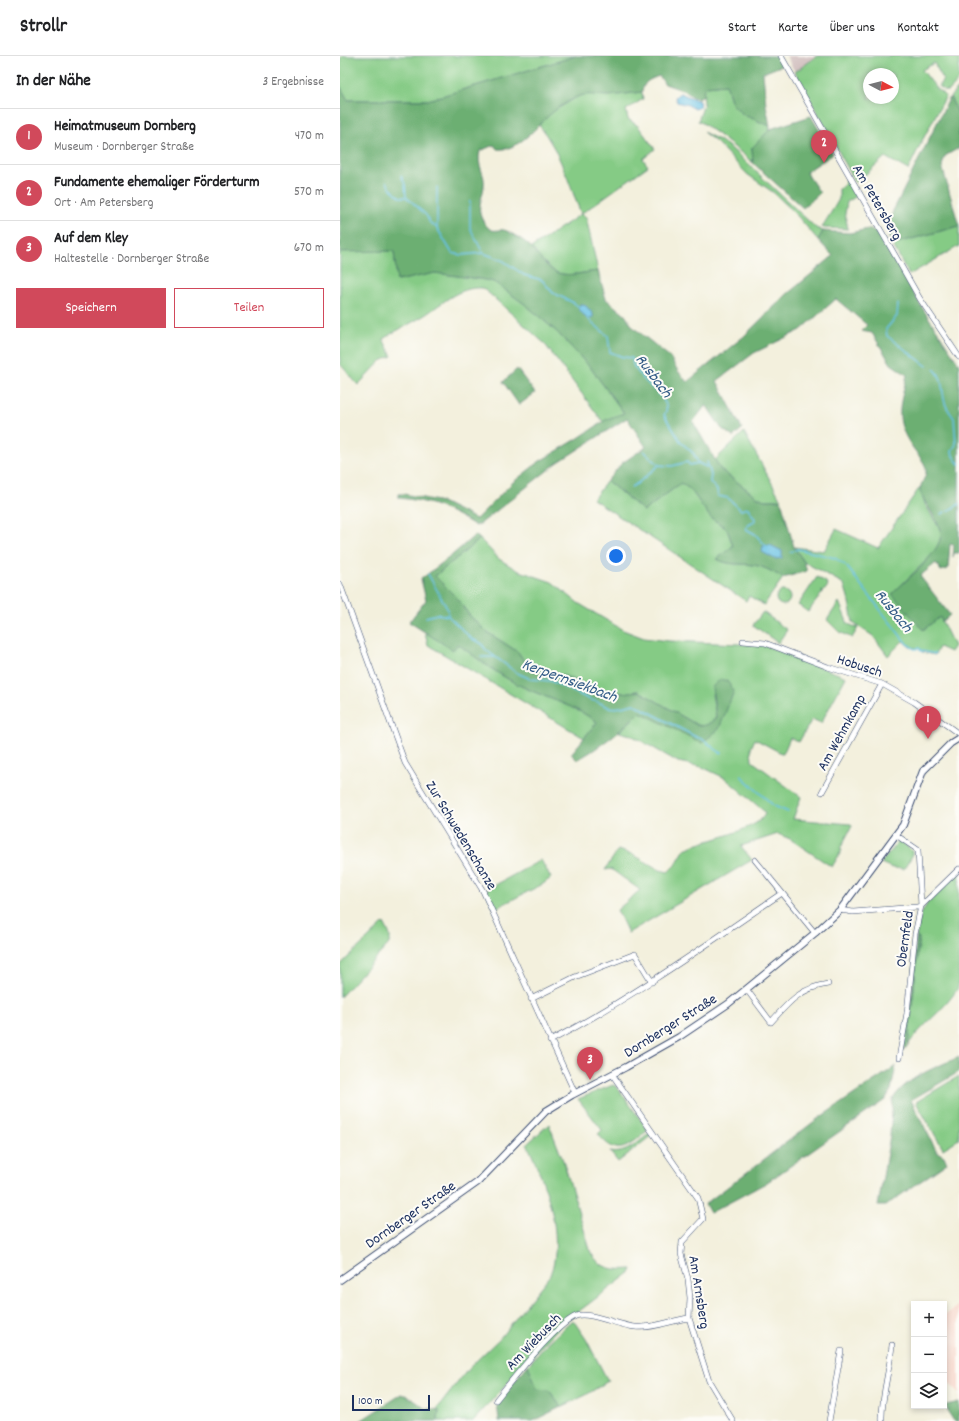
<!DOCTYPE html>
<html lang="de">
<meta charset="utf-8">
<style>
:root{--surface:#fff;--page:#f6f6f6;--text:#202124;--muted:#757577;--line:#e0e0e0;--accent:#d1495b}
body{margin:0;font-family:Dekko,sans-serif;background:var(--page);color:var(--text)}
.controls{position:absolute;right:12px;bottom:12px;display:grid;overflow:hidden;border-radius:0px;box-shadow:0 2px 6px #0003}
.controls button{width:36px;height:36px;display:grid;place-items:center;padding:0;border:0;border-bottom:1px solid var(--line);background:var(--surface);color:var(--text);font:20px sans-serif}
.compass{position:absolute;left:523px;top:12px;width:36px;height:36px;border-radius:50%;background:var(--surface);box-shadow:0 2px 6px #0003;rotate:97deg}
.scale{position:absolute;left:12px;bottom:10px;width:78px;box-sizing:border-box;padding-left:4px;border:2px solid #1b2f5e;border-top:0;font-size:11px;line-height:14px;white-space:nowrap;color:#1b2f5e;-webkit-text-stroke:3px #fdfcf7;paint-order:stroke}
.you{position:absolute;left:276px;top:500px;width:14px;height:14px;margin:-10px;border:3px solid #fff;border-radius:50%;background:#1a73e8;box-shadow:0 0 0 6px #1a73e833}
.badge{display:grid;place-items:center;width:26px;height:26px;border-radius:50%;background:var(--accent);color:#fff;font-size:13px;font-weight:700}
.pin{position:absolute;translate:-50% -33px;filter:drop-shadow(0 1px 2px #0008)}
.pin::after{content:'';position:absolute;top:21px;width:14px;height:12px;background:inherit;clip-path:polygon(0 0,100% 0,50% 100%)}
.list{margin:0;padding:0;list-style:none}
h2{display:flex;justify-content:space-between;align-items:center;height:52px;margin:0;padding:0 16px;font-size:17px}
h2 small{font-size:13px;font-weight:400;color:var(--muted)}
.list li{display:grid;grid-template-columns:26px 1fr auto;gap:12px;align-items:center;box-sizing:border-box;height:56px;padding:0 16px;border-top:1px solid var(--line)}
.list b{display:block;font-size:15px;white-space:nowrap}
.list p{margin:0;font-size:13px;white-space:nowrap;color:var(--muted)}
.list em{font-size:13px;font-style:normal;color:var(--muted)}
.actions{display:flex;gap:8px;padding:12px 16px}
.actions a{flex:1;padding:9px 0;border:1px solid var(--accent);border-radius:0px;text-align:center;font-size:14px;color:var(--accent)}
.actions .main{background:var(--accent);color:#fff}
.icon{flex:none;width:22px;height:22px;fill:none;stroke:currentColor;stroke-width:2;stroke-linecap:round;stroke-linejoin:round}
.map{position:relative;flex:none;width:619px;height:1365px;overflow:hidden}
header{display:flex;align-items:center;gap:24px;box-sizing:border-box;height:56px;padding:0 20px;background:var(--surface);border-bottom:1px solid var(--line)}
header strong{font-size:19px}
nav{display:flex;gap:22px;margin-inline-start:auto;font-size:14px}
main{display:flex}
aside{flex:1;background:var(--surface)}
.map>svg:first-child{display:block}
</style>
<header>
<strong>Strollr</strong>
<nav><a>Start</a><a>Karte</a><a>Über uns</a><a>Kontakt</a></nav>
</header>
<main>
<aside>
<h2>In der Nähe<small>3 Ergebnisse</small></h2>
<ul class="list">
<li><span class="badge">1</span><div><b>Heimatmuseum Dornberg</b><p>Museum · Dornberger Straße</p></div><em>470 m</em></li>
<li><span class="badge">2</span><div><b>Fundamente ehemaliger Förderturm</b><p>Ort · Am Petersberg</p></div><em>570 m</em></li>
<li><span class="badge">3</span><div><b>Auf dem Kley</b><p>Haltestelle · Dornberger Straße</p></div><em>670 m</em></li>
</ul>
<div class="actions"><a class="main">Speichern</a><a>Teilen</a></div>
</aside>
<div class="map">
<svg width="619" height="1365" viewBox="0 0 619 1365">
<rect width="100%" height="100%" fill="#fdfcf7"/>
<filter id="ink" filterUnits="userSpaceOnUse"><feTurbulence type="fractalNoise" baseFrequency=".025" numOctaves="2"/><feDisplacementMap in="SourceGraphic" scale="8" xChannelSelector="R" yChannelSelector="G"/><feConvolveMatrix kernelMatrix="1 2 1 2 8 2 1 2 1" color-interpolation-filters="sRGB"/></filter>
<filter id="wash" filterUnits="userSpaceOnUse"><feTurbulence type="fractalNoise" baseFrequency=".012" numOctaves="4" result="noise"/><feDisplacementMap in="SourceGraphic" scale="16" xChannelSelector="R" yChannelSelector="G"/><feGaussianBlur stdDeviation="0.9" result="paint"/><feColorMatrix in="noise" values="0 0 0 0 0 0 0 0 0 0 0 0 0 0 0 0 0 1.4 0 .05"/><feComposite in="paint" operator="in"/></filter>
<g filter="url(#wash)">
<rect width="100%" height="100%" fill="#f3f0dd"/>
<!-- built -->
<path fill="#f6d1c5" d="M619,1249V1337L604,1323V1260Z"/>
<!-- industrial -->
<path fill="#d1bfbf" d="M446,0H477L455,16Z"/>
<!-- green -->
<path fill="#85cb85" stroke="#507d72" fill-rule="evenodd" d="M3,0H236L88,44H7L0,30V2Z
M477,0H617L619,3V24L609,35H605L599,30L603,23L594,7L582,14C590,23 596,34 606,40L582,85L568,114L545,101L516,127L455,16ZM529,18H553V42H529Z
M386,28L392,48L404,59L430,70L429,75L412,92L413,107C401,96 389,87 376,77C369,73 366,68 358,65L364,48L363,35L366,30Z
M619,31V59L610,41Z
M302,36L303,43L286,54L288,63L298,70L315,93L303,103L308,110L241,158L246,161L258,215L228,219L216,217L195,198L191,192L241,158C229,127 220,96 199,69L212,56L237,41L246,38L268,40Z
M363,76L381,85L392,93L476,172L483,175L478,184L453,155L434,137L407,118L376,86Z
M507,122L517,140L507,146L505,158L508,173L484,172L482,171L495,150L499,143V133L504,129Z
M619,170V190L569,219L549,182L557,187Z
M4,195H54L57,225L95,217L140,223L154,226L186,249L217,276L250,311L284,357L263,366L204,287L143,232C117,230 101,250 80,262C68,269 55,275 43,283L52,300L41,305L18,329L0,308V196Z
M404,376L441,444H424L416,440L381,414L375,404Z
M267,425L304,455L341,427L351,434L370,461L387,473L393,490L377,503C390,510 401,507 414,509C425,511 433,516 443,522L424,549L409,540L406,545L253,443Z
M580,431L585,448L601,475L600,485L595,496L552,538L600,561L614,590L610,596L599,591L595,599L582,596L580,593L570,591L563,585L548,600L533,580L513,567L508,541L504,528L464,506L454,491L484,495L496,473L538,492Z
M140,483L159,503L177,514L212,526L238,547L283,574L304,582L330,585L424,589L506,621L481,667L472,663L459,686L450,682L443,698L415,683L411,692L412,705L461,741L453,763L511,768L512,770L500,793L502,794L492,811L450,783L438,778L401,790L412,804L288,877L277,854L300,834L271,813L265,814L278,794L292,798L320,814L328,816L336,808L345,793C360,785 425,773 425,756L385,722L362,711L338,706L291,679L279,676L300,656L362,686L394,635L372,638L376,661C370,668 366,671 357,669L299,635L281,637L254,633L230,622L187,609L178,596L147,576L129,559L117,542L95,520Z
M477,521L486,526L488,530L483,536L481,535L483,536L468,556L458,549Z
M436 542a7 7 0 1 1 14 0a7 7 0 1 1-14 0Z
M499,546L508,568L518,572L512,582L498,575L487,564Z
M423,556L447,574L438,587L413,569Z
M85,576L113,593L118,588C138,603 157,618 179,629C205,642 234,649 257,666L244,682L88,589Z
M560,784L572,795V800L564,813L552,812L541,807Z
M201,804L211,822L203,828L154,853L146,834Z
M619,816C619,831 619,925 618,932C605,954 582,968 568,989L579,883L576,882L580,860L588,846Z
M44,867C48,875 53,881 48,889L0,941V909Z
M619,1020V1083L603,1093L576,1046Z
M273,1029L277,1031L308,1074C288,1091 278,1103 258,1078L262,1074L238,1043Z
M209,1068L224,1107L251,1197C262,1214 273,1214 292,1213L291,1216L222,1268L133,1365H98L99,1354L97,1353L129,1312L160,1282L210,1219C226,1179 204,1124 187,1088Z
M310,1077L312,1079L278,1106L270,1096C286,1099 298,1086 310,1077Z
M233,1264L246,1283L268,1325L246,1339L221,1351L209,1334H197L188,1309L211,1284Z"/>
<!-- forest -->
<path fill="#6caf72" stroke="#446f68" d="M236,0H438L443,9L423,17L426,49L430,70L404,59L392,48L386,28L366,30L363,35L364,39L358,42L353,41L345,35L325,28L319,20C309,24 304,25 302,36C291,37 280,39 269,40C257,40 246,36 235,42C228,46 218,51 212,57C197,69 179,96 157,93L154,89L140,95C136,111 146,117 144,130C143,141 136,152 142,163C153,183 157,169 169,176C176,180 187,186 192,192C197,199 210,215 218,217C230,221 245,216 258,215L266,243L285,259L293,271L330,301L338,315L347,326L403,281L446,239L493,200L478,184L483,175L510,177L528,173L538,176L583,253L619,308V497H614L613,502L614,489L610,488L608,513L601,515L596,507L580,520L610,559L602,566L600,561L583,574L552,538C564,525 607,493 600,474C596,461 586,449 580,436C579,428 587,422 586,413C585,406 577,398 573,392C553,364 560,350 567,319L551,308L532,277L521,275L527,269L496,243L461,274L414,297L377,325L402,373L393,381L381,372L366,349L353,366L381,414L416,440L424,444H441L454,491L464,506L467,515L443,522C433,516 425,511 414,509C401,507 389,510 377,503L393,490L387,473L370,461L351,434L341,427L304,455L267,425L282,407L306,391L287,362L217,407L140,468L136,470C109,453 90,445 59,442V438H64L102,446L136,463L172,427L200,405L237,383L267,363L284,357L250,311L217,276L186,249L154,226L140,223L95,217L57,225L54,195L0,196V30L8,44H88Z
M610,41L619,59V92L605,100L602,110L619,170L557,187L549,182V168L553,155Z
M471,60L493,98L466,116L480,137L463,152L413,107L412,92L430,73Z
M177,313L195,337L179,349L163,326Z
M135,479L140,483L95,520L117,542L129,559L147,576L178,596L187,609L230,622L254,633L281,637L299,635L357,669C366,671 370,668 376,661L372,631L381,623L387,625L394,635L379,673L362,687L300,656C280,675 261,691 237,704L231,698L257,666C234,649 205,642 179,629C157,618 138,603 118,588L113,594L69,566L86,544L81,523L111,500Z
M576,882H579L568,989L563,995L572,935Z
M619,1001V1016L571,1044L597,1096L604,1100L607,1107L545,1150H538L550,1079L553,1043C566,1021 597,1011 619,1001Z
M556,1010L551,1034L545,1044L426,1127L370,1157L365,1148L476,1064Z
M188,1309L197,1333L209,1334L221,1351L193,1365H159L157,1346Z
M62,1338L68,1340L85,1352L99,1354L98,1365H20Z
M619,1346V1365H614L608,1356L606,1349Z"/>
<!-- water -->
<path fill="#66c1e4" stroke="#4078a1" d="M340,37L359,45L360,51L355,53L348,49L337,46L335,41Z
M240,248L246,250L253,258V261L247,263L238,252Z
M430,489L442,495V502L435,503L422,496L423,490Z"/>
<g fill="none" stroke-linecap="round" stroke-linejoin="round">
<!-- stream -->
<path stroke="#66c1e4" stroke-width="1.5" d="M61,120L65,128L66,141
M47,126L50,132L60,141H66L71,145L86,159L90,167L97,172L112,197L121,199L143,197L162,204L184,219L202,224L213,237L234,247L239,251
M130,145V172L143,197
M97,172V131
M558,248L557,260L546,273L547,280L587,310
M247,262L268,280L270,296L283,301L292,302C293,304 292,306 293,308C294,312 300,318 302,321C307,330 335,346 324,359L341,386L354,398L358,407L369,412L371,419L370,426L377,434L378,440L388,442L401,454L408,452L415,463L414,466L407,470L406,473L415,478L427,491
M594,313C604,321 601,334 605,347C607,353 611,358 614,362L616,388L612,395L613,400L619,408
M304,395L319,409
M367,406L369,412
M291,431L298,427L319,409L332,410L347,406L350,409L358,407
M608,455L619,448
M601,458L605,456
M455,494L458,493L495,502L505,509
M450,496L453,495
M507,511L567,588L575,593L579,592L581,595L595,598
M88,518L108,554V560L132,583L141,587L146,594L177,617L191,623L211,625L251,644C258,645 260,647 266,650C275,654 285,650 294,648L356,681C367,683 372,693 382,697
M86,561L97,558L108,560
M141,601H155
M401,720L434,750L448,756"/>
</g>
</g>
<g filter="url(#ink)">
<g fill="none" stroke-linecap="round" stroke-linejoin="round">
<defs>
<path id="minor" d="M441,0L580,243L619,301
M0,528L65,707L143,835L235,1037
M403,585L425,587L488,611L542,628L574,646L619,678
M482,736L542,628
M556,779L578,794L581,850L575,878L567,957L559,1002
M415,804L475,877
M500,854L513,856L577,851L581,850L619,813
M407,934L431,966C449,946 460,932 488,928
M191,943L235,921L295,898L312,926
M210,985C292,942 366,889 442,837
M272,1018L358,1142L363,1163L342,1186L341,1198L348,1223L350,1242L349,1262L369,1325L393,1365
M156,1344C171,1325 215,1269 236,1260C248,1255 280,1270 295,1271C313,1273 332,1264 349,1262
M489,1365L501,1295
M542,1365C541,1340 550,1314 552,1289"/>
<path id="tertiary" d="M0,1224L138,1126L206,1055L232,1039L286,1011L339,981L388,948L475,877L500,854L563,769L583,715L611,687L619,682"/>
</defs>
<!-- minor casing -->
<use href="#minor" stroke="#3b4c71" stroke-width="6"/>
<!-- tertiary casing -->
<use href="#tertiary" stroke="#3b4c71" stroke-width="8"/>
<!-- minor -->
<use href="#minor" stroke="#fff" stroke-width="5"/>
<!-- tertiary -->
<use href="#tertiary" stroke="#fff" stroke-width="6"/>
</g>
</g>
<g text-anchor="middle" stroke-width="4" stroke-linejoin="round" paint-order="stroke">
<!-- street labels -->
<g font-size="15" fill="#1b2f5e" stroke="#fdfcf7">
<text transform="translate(538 146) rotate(60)" y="5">Am Petersberg</text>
<text transform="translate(520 609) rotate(18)" y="5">Hobusch</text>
<text transform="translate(501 676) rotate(-61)" y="5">Am Wehmkamp</text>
<text transform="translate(122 779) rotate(59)" y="5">Zur Schwedenschanze</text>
<text transform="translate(564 883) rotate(-82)" y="5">Obernfeld</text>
<text transform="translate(330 969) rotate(-32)" y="5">Dornberger Straße</text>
<text transform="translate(70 1158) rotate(-35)" y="5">Dornberger Straße</text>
<text transform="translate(360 1236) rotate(81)" y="5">Am Arnsberg</text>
<text transform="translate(193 1285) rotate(-46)" y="5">Am Wiebusch</text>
</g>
<!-- water labels -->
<g font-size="16" font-style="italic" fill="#325b86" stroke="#fdfcf7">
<text transform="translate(315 319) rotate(53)" y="6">Rusbach</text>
<text transform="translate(555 554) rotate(51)" y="6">Rusbach</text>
<text transform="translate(230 623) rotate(20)" y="6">Kerpernsiekbach</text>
</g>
</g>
</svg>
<div class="controls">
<button>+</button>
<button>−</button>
<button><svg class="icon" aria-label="layers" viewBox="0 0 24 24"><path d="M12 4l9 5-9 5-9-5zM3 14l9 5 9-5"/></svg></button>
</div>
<svg class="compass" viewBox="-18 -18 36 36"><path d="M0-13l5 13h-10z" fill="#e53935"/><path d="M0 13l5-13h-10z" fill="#757577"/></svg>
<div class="scale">100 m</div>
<div class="you"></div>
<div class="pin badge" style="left:588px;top:683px">1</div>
<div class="pin badge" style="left:484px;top:107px">2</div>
<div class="pin badge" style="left:250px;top:1024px">3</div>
</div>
</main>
